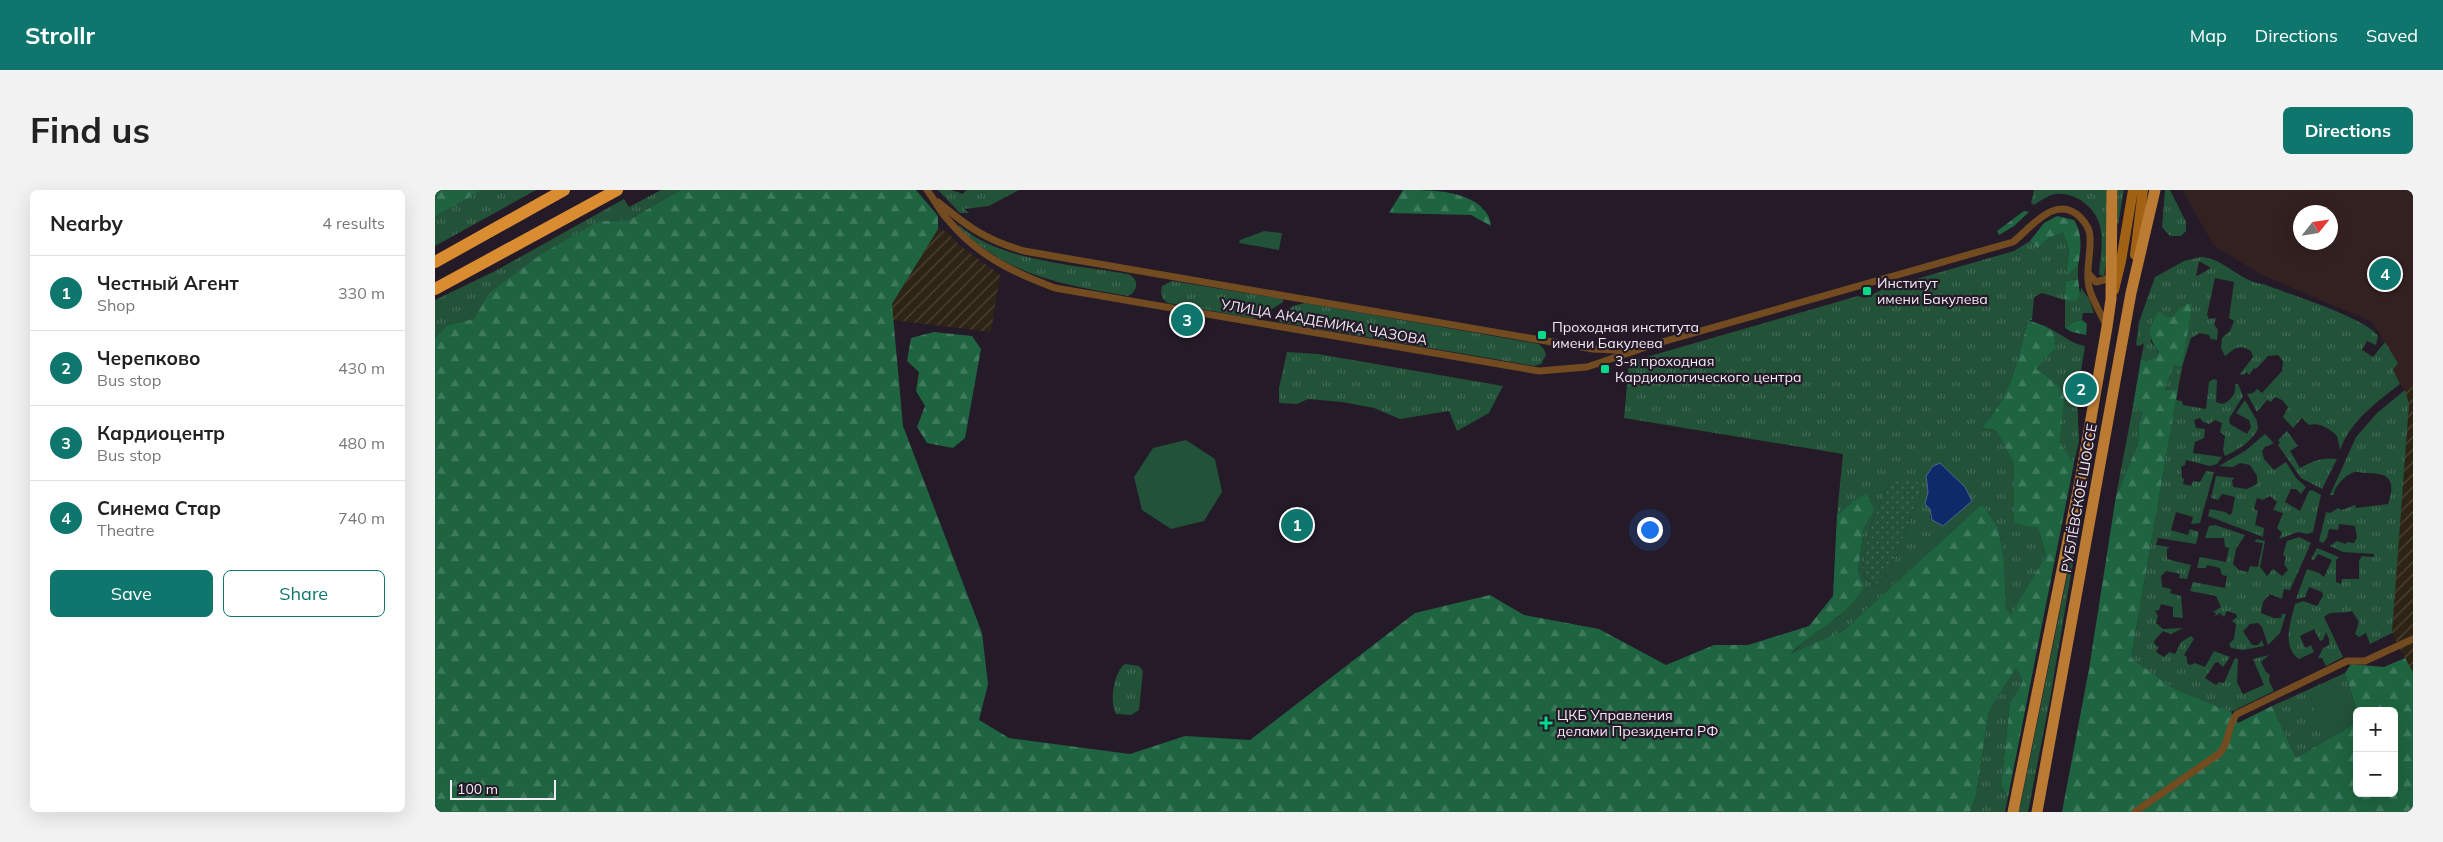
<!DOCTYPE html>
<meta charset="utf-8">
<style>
:root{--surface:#fff;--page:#f2f2f2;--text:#222;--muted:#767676;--line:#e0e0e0;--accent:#0f766e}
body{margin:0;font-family:Mulish,sans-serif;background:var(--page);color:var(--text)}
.controls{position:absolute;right:15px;bottom:15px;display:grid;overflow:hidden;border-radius:8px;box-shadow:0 5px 20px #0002}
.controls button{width:45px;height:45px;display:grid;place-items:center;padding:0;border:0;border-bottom:1px solid var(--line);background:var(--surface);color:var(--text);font:25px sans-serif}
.compass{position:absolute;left:1858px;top:15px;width:45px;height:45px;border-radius:50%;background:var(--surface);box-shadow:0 5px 20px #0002;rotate:60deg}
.scale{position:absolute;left:15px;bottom:12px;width:106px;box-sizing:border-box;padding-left:5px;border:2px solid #f3ebf5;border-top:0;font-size:14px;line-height:18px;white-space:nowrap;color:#f3ebf5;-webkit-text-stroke:4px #251a28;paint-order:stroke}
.you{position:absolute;left:1214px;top:339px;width:18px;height:18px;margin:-12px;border:4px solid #fff;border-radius:50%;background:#1a73e8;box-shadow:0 0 0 8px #1a73e833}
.badge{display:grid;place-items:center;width:32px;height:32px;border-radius:50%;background:var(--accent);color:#fff;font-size:16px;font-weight:700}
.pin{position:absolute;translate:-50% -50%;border:2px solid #fff;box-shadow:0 1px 5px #0006}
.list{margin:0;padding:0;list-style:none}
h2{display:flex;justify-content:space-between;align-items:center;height:65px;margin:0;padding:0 20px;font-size:21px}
h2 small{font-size:16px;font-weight:400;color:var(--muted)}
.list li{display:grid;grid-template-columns:32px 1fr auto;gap:15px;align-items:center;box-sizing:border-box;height:75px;padding:0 20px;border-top:1px solid var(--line)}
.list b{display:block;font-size:19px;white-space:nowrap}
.list p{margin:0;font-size:16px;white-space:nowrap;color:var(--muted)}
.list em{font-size:16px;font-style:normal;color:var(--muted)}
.actions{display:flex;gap:10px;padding:15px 20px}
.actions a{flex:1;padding:11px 0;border:1px solid var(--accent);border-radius:8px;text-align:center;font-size:18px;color:var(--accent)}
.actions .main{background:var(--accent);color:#fff}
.map{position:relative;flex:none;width:1978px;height:622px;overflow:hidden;border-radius:8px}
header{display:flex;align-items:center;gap:30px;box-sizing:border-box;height:70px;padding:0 25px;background:var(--accent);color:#fff}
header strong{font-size:24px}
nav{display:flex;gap:28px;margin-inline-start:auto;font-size:18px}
.intro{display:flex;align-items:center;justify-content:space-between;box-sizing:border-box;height:120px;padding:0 30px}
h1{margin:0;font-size:35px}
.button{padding:12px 22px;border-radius:8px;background:var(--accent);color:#fff;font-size:18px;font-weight:700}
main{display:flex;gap:30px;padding:0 30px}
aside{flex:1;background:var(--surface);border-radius:8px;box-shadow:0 5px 20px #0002}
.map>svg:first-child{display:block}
</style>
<header>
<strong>Strollr</strong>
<nav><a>Map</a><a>Directions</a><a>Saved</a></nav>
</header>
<div class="intro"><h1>Find us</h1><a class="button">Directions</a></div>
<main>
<aside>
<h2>Nearby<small>4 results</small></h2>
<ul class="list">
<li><span class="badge">1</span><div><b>Честный Агент</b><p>Shop</p></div><em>330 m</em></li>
<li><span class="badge">2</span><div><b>Черепково</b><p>Bus stop</p></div><em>430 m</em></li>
<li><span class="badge">3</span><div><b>Кардиоцентр</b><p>Bus stop</p></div><em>480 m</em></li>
<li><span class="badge">4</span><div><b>Синема Стар</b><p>Theatre</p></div><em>740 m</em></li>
</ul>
<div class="actions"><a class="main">Save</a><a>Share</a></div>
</aside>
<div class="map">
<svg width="1978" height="622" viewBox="0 0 1978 622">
<defs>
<pattern id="industrial-furrows" width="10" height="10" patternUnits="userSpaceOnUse" patternTransform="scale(1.25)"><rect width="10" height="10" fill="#2e2415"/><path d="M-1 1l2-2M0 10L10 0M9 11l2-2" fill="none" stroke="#4d4438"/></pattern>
<pattern id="grass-tufts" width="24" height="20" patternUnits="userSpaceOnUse" patternTransform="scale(1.25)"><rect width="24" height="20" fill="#225238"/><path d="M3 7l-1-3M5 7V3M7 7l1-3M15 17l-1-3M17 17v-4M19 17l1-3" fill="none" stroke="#436b55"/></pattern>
<pattern id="forest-firs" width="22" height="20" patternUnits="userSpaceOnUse" patternTransform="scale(1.25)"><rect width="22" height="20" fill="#1e6441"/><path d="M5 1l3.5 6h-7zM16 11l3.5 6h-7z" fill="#3f7a5d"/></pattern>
<pattern id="garden-dots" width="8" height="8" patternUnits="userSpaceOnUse" patternTransform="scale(1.25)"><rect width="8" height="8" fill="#225238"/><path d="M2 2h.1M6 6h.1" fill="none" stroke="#436b55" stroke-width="1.8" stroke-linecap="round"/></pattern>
</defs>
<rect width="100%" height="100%" fill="#251a28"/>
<!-- commercial -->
<path fill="#332021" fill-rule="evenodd" d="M1747,0H1978V196L1970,200L1965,194L1958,180L1963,173L1937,132L1827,85L1779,56ZM1866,22H1896V52H1866Z"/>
<!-- industrial -->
<path fill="url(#industrial-furrows)" d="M503,39L512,42L524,55L565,85L556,142L458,130L457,114Z
M1978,196V484L1957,443L1974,214L1970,200Z"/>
<!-- grass -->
<path fill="url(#grass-tufts)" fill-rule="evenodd" d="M47,0H101L0,56V27Z
M226,0H245L194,30L164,31L53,104L39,129L12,135L0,148V110L62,80L189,9L194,17Z
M503,0H516L528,4L531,0H584L554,16L529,19L534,23H525Z
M1599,0H1673L1672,63L1669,87L1664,84C1665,68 1669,52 1665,36C1661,18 1640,1 1620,4C1612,6 1606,10 1599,15L1596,13Z
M1683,0H1689L1683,35L1682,32Z
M1730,0H1735L1751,32V41L1746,46H1735L1727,37Z
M524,35C563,71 642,75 693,84C704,89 704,100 693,106C624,94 578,87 523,38Z
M1628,41L1634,60L1631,84L1643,76V89L1631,91L1645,104L1646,98L1654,109L1659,123H1648L1647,130L1640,131L1630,138V110L1607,103L1599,107L1597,130H1593C1583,169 1576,208 1546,238L1561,240L1579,274V332L1603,338L1611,365L1576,426L1571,420L1569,369L1563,337L1547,314L1409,440L1354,466L1379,442L1403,427L1429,395L1423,381L1429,338L1439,319L1417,312L1402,325L1408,264L1189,228L1194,172L1423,106L1430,108L1450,98L1579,61L1595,51L1603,58L1614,48ZM1491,286L1513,331L1508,336L1495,328V319L1490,314L1493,302ZM1455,292L1486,302L1456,378L1440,396L1427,384L1434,339Z
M1766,67C1789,68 1805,92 1828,94C1851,103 1931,128 1943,146L1941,155L1932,151L1927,160L1938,167L1950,152L1963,173L1958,180L1965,194C1942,212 1916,230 1905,260L1902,246C1895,239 1885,232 1874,235L1867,228L1858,238L1848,227L1853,217L1847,210L1840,207L1836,212L1832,210L1822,222L1812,204L1818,203L1822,199L1827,203L1847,181L1848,171L1843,165L1833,166L1821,179L1819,178L1814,185L1812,182L1808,185L1805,184L1818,167L1816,161C1805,154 1801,157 1790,166L1786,158L1787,148L1795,141L1799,131L1794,128L1799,92L1780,88L1772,125L1774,129L1781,128L1779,134L1783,140L1782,150L1776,149L1774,145L1765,143L1756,148L1747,177L1743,199L1728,200L1739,175L1747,177L1738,127L1717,131L1716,152L1724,162L1721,167L1711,171L1706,169L1709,153L1704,156L1701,155L1704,132L1720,87L1749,71ZM1764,71L1776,78L1762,86H1761Z
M737,91L848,109V112L823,128H817L733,113C727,109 725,105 727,96Z
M870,113L1104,154L1109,159L1111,165L1106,174L1099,176L844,132L846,124L858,116Z
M1610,136C1624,142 1636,154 1650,156L1642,207L1644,251L1639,273L1623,253L1630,204L1601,179L1621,156L1619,143Z
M852,162L883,164L1068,196L1054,223L1022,241L1014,221L965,229L939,218L907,212L873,209L862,214L844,213V198Z
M1778,189L1782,190L1781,212L1787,214C1795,212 1802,203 1800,194H1803L1808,206L1794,229L1795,234L1812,244L1816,237L1814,230L1801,223L1810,210L1822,231L1823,239C1815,253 1804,259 1790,266L1788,260L1790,246L1785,242L1787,233L1780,230L1774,234L1768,232L1765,228L1759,230L1761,238L1770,239L1769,248L1760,252L1758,263L1787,267L1782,274L1775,276L1751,270L1750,275L1746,277L1747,288L1749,289L1748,294L1756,296L1758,291L1765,292L1771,281L1779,282L1765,333L1756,334L1758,327L1741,322L1736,340L1753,345L1755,339L1764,342L1761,354L1723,348L1721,355L1735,357L1732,359V369L1756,375L1752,389L1744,388L1745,384L1731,381L1726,386L1727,397L1736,399L1735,403L1746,406L1748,428L1738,427V417L1726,414L1724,420L1720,421L1723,426L1721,433L1728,439L1748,438L1736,444L1728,441L1719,451L1720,455L1724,457L1721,462L1729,467L1734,462L1740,464L1746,452L1756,446L1759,449L1749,465L1752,467V473L1755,475L1760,473L1770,477L1779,461L1795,467L1788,477L1783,472L1780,473L1770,488L1781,495L1784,492L1789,493L1800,468L1803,469L1802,492L1808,504L1829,495L1818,469L1834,465L1826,472L1831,482L1835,485L1834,491L1839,501L1796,522L1738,498L1696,468L1741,210L1747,211L1748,215L1771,219L1774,192Z
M1970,200L1974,214L1957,443L1935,454L1931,443L1924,447L1920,444L1924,432L1917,421C1907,425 1898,419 1889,427L1908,467L1891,476L1887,468H1883L1888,458L1894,455V449L1891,442L1888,450L1885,451L1879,439L1865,446L1870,458L1876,455L1879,462L1864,469C1846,457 1856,430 1860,414L1868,411L1882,416L1888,406L1887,402L1874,397L1870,407L1861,409L1872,379L1884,383L1889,387L1897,370L1883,364L1879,370L1876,369L1882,358L1904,367L1901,370V392L1906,394L1907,389H1924V371L1927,366L1939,367V364L1908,362L1895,356L1902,351L1911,354L1912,352L1919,353L1922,347L1920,336L1904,334L1903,340L1894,339L1892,348L1888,353L1884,351L1891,322L1895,323L1903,318L1907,320L1920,315L1921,318L1953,314C1961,291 1955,282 1931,283C1926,283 1923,281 1919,282C1911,285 1899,296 1899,305H1895L1921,247L1942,223Z
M1698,216L1708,223L1704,232L1703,254L1681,306Z
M1852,241L1863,256L1855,261L1865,278C1878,271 1887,267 1902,269L1887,299L1866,288L1843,255L1845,253L1843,250Z
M1830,244L1839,253L1830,257L1827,261L1829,269L1839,280L1851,272L1861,288L1871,297L1866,304L1861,299H1856L1850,312L1865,321L1874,301L1877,300L1886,305L1878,342L1872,344L1863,342L1844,349L1847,343L1842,338L1848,323L1838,320L1842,312L1835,306L1828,310L1822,308L1819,319L1823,321L1820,335L1829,338L1828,347L1773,326L1775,319L1790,322L1795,325L1797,323L1800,307L1787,304L1783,310L1776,308L1781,286L1800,288L1797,290L1798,297L1812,299L1822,294V286L1815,275L1805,273L1798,277L1784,276L1810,261Z
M1654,278L1615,509L1593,622H1584Z
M1780,335L1810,345L1801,359L1798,374L1804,380L1813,382L1815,376L1823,377L1828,353L1820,352L1821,349L1830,351L1825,377L1832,386L1838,379L1847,386L1853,380L1849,374L1851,367L1848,365L1852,351L1864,347L1876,353L1855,400L1849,399L1847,409L1835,404L1828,412L1826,423L1839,428H1846L1847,424H1851L1845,443L1833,455L1827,437L1823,433L1815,434L1808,441L1817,455H1823L1827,450L1829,456L1808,460L1796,458L1794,454L1799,449L1801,434L1797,431L1802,427L1801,424L1792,421L1789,427L1785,423L1780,426L1781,423L1778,422L1786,417L1781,406L1755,401L1758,392L1790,398L1792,386L1787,385L1785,378L1772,375L1771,378H1762L1765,367L1791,372L1794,358L1790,357L1789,348H1770L1774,336Z
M690,474L704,476L708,481L704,520L696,525L681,524C674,513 679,481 690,474Z
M1581,478L1588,491L1575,513L1566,595L1573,607L1570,622H1535L1541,606L1554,521Z
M1910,483L1922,521V532L1861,568L1837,516Z"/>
<!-- forest -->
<path fill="url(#forest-firs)" d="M0,0H47L0,27Z
M245,0H481L503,26V39L457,114L468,236L547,443L553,494L544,530L574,548L695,564L750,546L815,550L980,423L1055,405L1089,425L1164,439L1231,475L1279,455H1313L1374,436L1398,406L1402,325L1417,312L1431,304L1439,320L1429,338L1423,381L1429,395C1415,427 1378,439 1356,464L1409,440L1547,314L1563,337L1569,369L1571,419L1576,425L1611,365L1603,338L1579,333V274L1561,240L1546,238C1576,208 1583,169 1593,130L1610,136L1619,143L1621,157L1601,179L1615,189L1630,204L1624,253L1639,273L1573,607L1566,595L1575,513L1588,491L1581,478L1554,521L1541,606L1535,622H0V148L12,135L39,129L53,104L105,65L164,31L194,30Z
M968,0C994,0 1023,0 1043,14C1051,22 1055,25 1056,36L1036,25L954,23Z
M1589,21L1594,22L1579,36L1564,45L1562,41Z
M1622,26L1639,30C1648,45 1646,59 1643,76L1631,85L1634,60L1628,42L1614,48L1603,58L1595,51L1609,33Z
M1643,89L1645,104L1640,111L1630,110L1631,91Z
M1752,114H1757L1747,177L1739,175L1729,200L1743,199L1696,468L1738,498L1796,522L1803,533L1837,516L1861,568L1922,532V603H1959V521H1922L1910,483L1916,474L1949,477L1970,468L1978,482V622H1627L1654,479L1681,306L1703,254L1704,232L1708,223L1698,216L1706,169L1711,171L1721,167L1724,162C1712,147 1713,136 1724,121L1731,127H1738L1743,120Z
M1647,130L1652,134L1651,145L1637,142L1630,138L1640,131Z
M499,142L537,146L546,159L530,248L518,258L492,253L482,237L490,216L481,201L484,182L472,171L476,148Z"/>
<!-- park -->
<path fill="#225238" d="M829,41L847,43L844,60L804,53L805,50Z
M751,250L780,269L787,302L769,331L736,339L707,320L699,287L718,258Z
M1909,496L1918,530L1884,541L1875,505Z"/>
<!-- garden -->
<path fill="url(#garden-dots)" d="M1482,290L1486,302L1456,378L1440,396L1427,384L1434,339L1455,292Z"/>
<!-- water -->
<path fill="#0d2b68" stroke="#526592" d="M1505,273L1530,297L1537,311L1508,336L1497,330L1495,319L1490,314L1493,302L1491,286L1498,276Z"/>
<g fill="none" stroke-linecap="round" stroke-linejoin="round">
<!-- street -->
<path stroke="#724b21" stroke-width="7" d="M492,0C500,10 505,22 514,31C542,65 579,83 620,98L1104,181L1152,177L1220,154L1578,52C1595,39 1620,3 1645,27C1650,32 1655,39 1655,47C1656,61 1652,75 1653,89C1653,104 1665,121 1671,135
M503,12C533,37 551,50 589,61L1158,159L1181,160L1202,157
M1653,83L1661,92L1672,89L1675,84
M1700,622L1785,563C1796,550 1792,535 1802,524L1912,471H1930L1978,449"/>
<!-- secondary -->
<path stroke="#a16313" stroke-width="10" d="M1700,65L1708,0
M1679,100L1686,71L1698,0"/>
<!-- primary -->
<path stroke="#bb7b32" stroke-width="11" d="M1578,622L1646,286L1672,137L1676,109L1677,0
M1602,622L1696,103L1720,0"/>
<!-- highway -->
<path stroke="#da8c31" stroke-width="12" d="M0,72L129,0
M0,99L182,0"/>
</g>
<!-- markers -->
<g fill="#01d98b" stroke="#251a28" stroke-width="2">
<rect x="1427" y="96" width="10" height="10" rx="2.5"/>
<rect x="1102" y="140" width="10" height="10" rx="2.5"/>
<rect x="1165" y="174" width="10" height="10" rx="2.5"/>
<path d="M1108.5 525.5h5v5h5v5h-5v5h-5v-5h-5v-5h5z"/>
</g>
<g text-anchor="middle" stroke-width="4.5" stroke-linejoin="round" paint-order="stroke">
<!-- poi labels -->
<g font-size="14" fill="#f3ebf5" stroke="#251a28" text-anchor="start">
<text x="1442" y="98">Институт<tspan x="1442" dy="16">имени Бакулева</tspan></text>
<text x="1117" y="142">Проходная института<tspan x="1117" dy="16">имени Бакулева</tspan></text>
<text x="1180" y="176">3-я проходная<tspan x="1180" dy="16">Кардиологического центра</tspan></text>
<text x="1122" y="530">ЦКБ Управления<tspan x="1122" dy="16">делами Президента РФ</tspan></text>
</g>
<!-- street labels -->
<g font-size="14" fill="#f3ebf5" stroke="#251a28">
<text transform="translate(889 132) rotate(10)" y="5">УЛИЦА АКАДЕМИКА ЧАЗОВА</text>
<text transform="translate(1644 308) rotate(-80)" y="5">РУБЛЁВСКОЕ ШОССЕ</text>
</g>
</g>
</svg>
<div class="controls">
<button>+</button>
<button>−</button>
</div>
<svg class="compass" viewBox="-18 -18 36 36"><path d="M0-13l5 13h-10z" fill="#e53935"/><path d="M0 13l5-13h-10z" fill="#767676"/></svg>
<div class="scale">100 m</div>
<div class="you"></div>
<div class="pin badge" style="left:862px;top:335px">1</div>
<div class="pin badge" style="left:1646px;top:199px">2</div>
<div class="pin badge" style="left:752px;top:130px">3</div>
<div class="pin badge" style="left:1950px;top:84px">4</div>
</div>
</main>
